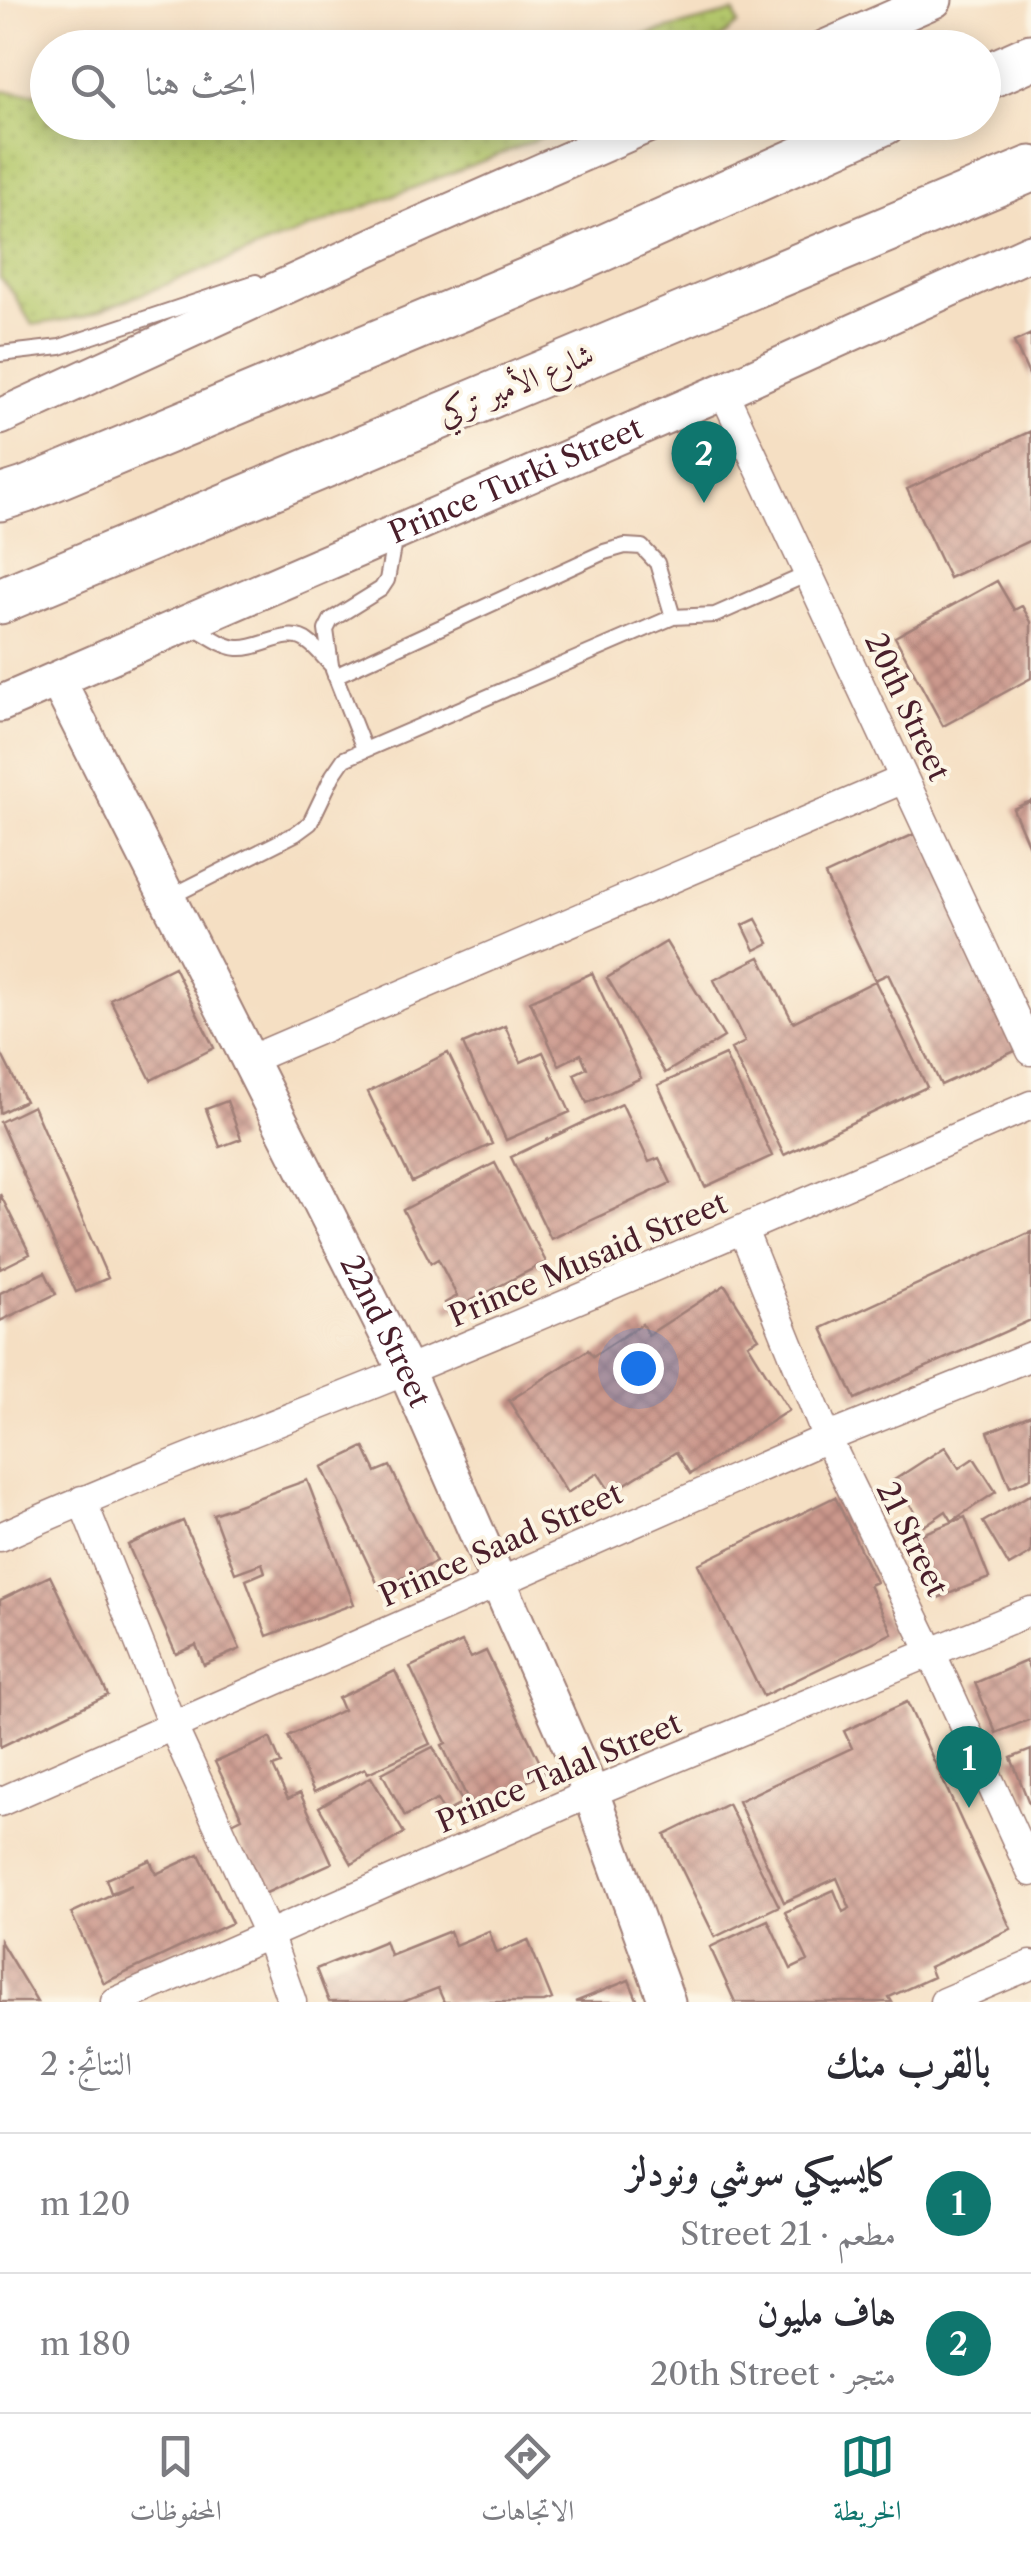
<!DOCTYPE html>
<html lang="ar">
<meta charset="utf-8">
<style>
:root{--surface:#fff;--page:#f7f7f7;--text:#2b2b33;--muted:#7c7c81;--line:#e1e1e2;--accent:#0f766e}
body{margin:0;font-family:"Libre Caslon Text",Amiri,serif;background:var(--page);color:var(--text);direction:rtl}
.you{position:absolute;left:638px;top:1368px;width:35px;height:35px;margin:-25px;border:8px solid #fff;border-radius:50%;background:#1a73e8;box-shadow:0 0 0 15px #1a73e833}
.badge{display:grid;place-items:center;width:65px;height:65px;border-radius:50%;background:var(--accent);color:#fff;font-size:32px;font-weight:700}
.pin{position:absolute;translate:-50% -82px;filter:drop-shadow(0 2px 5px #0008)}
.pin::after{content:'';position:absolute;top:52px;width:35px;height:30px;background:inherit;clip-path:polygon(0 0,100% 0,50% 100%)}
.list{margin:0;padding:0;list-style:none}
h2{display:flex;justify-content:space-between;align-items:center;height:130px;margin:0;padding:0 40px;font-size:42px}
h2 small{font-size:32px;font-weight:400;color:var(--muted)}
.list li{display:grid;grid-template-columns:65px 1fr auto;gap:30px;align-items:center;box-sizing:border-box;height:140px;padding:0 40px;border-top:2px solid var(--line)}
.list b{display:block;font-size:38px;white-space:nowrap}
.list p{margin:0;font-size:32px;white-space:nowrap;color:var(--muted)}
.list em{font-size:32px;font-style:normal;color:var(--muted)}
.icon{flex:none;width:55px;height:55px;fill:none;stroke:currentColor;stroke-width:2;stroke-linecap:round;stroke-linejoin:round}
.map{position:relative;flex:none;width:1031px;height:2002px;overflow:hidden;direction:ltr}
.search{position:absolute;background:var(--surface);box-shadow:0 5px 25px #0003;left:30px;right:30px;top:30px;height:110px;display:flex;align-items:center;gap:25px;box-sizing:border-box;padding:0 35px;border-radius:55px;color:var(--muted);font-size:38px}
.sheet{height:410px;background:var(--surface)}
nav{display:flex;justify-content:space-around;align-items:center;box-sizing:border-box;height:140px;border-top:2px solid var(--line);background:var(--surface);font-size:28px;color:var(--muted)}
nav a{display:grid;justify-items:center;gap:5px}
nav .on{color:var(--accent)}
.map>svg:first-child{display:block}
</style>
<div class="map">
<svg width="1031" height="2002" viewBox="0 0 1031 2002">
<defs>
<pattern id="grass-dots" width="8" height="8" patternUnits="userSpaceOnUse" patternTransform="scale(2.5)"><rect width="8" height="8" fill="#b5c96d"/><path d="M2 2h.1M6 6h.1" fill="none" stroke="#9dac5f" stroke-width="1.8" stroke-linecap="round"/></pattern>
<pattern id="building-cross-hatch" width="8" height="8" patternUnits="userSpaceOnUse" patternTransform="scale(2.5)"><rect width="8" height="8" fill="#cc998d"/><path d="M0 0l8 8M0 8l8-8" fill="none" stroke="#a87c73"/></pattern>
</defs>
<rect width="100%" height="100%" fill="#fcf5e5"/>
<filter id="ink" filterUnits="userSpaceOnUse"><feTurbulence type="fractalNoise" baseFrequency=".01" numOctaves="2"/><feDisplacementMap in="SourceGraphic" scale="20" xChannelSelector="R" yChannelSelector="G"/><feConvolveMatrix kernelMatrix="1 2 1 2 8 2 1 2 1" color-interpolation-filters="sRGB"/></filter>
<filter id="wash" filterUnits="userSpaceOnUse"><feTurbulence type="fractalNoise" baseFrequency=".0048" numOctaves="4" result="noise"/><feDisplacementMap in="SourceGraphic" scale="40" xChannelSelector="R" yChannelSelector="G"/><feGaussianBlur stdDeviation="2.25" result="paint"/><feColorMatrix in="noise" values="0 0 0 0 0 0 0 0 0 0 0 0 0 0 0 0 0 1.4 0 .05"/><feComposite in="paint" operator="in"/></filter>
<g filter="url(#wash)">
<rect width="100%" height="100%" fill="#f5dfc3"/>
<!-- grass -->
<path fill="url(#grass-dots)" stroke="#80744c" stroke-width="2.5" d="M734,12L738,24L710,47H599Z
M0,91L47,94L48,122L571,123L531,142L83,317L32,325L13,293L0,278Z"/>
<g id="blocks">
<!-- building -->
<path fill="url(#building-cross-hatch)" d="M1031,334V379L1014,342Z
M1031,431V540L949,578L907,489Z
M997,581L1014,610L1022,606L1031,622V678L943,726L895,637Z
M1031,801V851L1013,809Z
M921,831L1026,1046L941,1085L888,974L875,980L825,875Z
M756,919L769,943L755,950L743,925Z
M666,942L724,1037L665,1073L607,978Z
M760,957L793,1022L875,981L927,1087L784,1155L731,1049L745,1042L714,980Z
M174,967L214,1048L151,1080L110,999Z
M592,973L641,1078L587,1103L574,1074L587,1068L581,1054L559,1065L530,1001Z
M505,1026L521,1062L543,1052L570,1112L506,1140L463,1044Z
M0,1051L25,1101L0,1113Z
M448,1053L492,1144L412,1182L368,1092Z
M725,1055L772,1156L705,1187L658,1085Z
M227,1101L241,1139L220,1147L206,1109Z
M622,1104L649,1162L659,1158L671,1183L551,1239L511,1157Z
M33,1106L108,1278L76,1292L0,1122Z
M495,1163L546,1262L449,1312L445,1303L457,1296L438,1259L431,1263L403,1210Z
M0,1194L30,1254L0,1269Z
M1031,1232V1320L855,1399L822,1328Z
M45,1272L56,1294L0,1321V1293Z
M725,1285L759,1338L748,1344L789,1410L690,1474L676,1452L611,1493L598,1473L567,1493L509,1401L588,1350L593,1356L642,1324L648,1335Z
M1031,1415V1478L1010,1487L988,1432Z
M364,1447L376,1472L390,1466L436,1562L380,1589L322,1467Z
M945,1447L959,1468L974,1458L996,1492L952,1521L946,1511L924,1526L894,1480Z
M307,1480L354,1604L267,1636L246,1580L265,1572L262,1563L235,1573L213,1514Z
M1031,1494V1553L1009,1566L983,1522Z
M835,1497L876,1582L869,1585L892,1633L763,1696L698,1564Z
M965,1517L989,1578L933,1600L909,1539Z
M183,1521L240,1649L204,1665L196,1645L176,1654L128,1545Z
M50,1576L108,1695L0,1747V1600Z
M462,1642L471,1658L486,1651L545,1773L472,1808L442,1745L446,1743L410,1667Z
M1026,1661L1031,1673V1719L996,1733L975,1683Z
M395,1671L430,1744L368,1773L365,1768L314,1792L288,1736L343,1710L338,1698Z
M907,1702L1011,1929L929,1967L933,1977L889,1997L892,2002H735L710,1947L768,1920L791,1969L808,1961L785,1912L834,1890L843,1912L850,1908L837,1878L784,1902L738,1801L852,1748L844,1731Z
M270,1738L281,1764L273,1767L288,1799L300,1793L332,1863L264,1894L232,1823L242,1818L215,1762Z
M433,1747L463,1803L444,1813L437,1800L405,1816L382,1773Z
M1031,1750V1808L1011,1758Z
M371,1777L404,1833L352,1864L319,1807Z
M728,1804L779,1906L715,1937L665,1835Z
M199,1854L232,1923L104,1983L71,1913L132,1885L111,1893L106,1879L150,1860L156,1874Z
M450,1931L455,1945L489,1931L497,1953L528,1940L552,1999L544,2002H444L438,1988L403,2002H329L316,1969L385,1941L390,1955Z
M0,1941L37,2002H0Z
M629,1980L638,2002H575Z"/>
</g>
</g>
<g filter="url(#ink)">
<use href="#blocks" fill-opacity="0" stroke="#a07f77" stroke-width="2.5"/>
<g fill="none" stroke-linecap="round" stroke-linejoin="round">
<defs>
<path id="service" d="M0,354L60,347L256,282
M194,627C207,634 223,647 238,648C260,650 289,626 308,642C317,648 324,658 331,665L326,630L331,620L381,589L387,580L395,536
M333,670L364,749
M335,676L604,552L625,546L642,547L657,563L673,617
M170,897L295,834L310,823L333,775L344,759L673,617L715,615L808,574"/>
<path id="minor" d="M723,391L1031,1051
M249,1060L904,779
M743,1230L827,1438L931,1652L1031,1872
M82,1500L173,1727L268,1934L292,2002
M0,1537C134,1477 270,1426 406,1371C615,1285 823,1195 1031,1105
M0,1802L827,1438L1031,1356
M115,2002L591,1793L1031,1611
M944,2002L1031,1965"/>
<g id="tertiary">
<path d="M825,48L934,0"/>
<path d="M0,417L399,234L654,122"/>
<path id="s1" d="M58,681L406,1371L591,1793L667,2002"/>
<path id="s2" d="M0,704L723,391L1031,252"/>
</g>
<path id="primary" d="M984,78L1031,57
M0,498L25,490L565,265L884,122
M0,601L1031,169"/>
</defs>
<!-- service casing -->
<use href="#service" stroke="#a07f77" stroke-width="18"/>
<!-- minor casing -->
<use href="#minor" stroke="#a07f77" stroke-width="31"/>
<!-- tertiary casing -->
<use href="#tertiary" stroke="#a07f77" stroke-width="39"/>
<!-- primary casing -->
<use href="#primary" stroke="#a07f77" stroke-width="49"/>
<!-- service -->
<use href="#service" stroke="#fff" stroke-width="14"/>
<!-- minor -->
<use href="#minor" stroke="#fff" stroke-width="28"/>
<!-- tertiary -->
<use href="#tertiary" stroke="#fff" stroke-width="35"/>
<!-- primary -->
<use href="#primary" stroke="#fff" stroke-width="45"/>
</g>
</g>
<g text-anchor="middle" stroke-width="8" stroke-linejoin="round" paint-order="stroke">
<!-- street labels -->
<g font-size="30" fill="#4a1f2b" stroke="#fcf5e5">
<text transform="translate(516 385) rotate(-23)" y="10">شارع الأمير تركي</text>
<text dy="10" stroke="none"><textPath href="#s2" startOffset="562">Prince Turki Street</textPath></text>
<text transform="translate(907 707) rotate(65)" y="10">20th Street</text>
<text transform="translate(588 1260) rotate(-23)" y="10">Prince Musaid Street</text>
<text dy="10" stroke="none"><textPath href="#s1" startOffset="728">22nd Street</textPath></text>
<text transform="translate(912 1539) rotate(64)" y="10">21 Street</text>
<text transform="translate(501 1545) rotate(-24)" y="10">Prince Saad Street</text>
<text transform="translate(559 1773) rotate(-23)" y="10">Prince Talal Street</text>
</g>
</g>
</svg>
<div class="you"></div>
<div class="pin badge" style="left:969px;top:1808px">1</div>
<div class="pin badge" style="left:704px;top:503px">2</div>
<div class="search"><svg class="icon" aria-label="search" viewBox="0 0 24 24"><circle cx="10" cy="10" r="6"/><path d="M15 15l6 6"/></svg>ابحث هنا</div>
</div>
<section class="sheet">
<h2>بالقرب منك<small>النتائج: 2</small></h2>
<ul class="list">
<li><span class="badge">1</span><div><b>كايسيكي سوشي ونودلز</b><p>مطعم · 21 Street</p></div><em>120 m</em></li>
<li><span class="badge">2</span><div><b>هاف مليون</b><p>متجر · 20th Street</p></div><em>180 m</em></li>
</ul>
</section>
<nav>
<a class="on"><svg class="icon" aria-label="map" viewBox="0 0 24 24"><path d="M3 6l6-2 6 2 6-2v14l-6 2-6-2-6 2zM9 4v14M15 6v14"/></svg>الخريطة</a>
<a><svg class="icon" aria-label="directions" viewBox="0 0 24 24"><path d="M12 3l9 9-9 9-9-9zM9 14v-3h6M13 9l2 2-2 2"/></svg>الاتجاهات</a>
<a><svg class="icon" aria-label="saved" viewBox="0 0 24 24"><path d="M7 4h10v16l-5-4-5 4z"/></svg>المحفوظات</a>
</nav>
